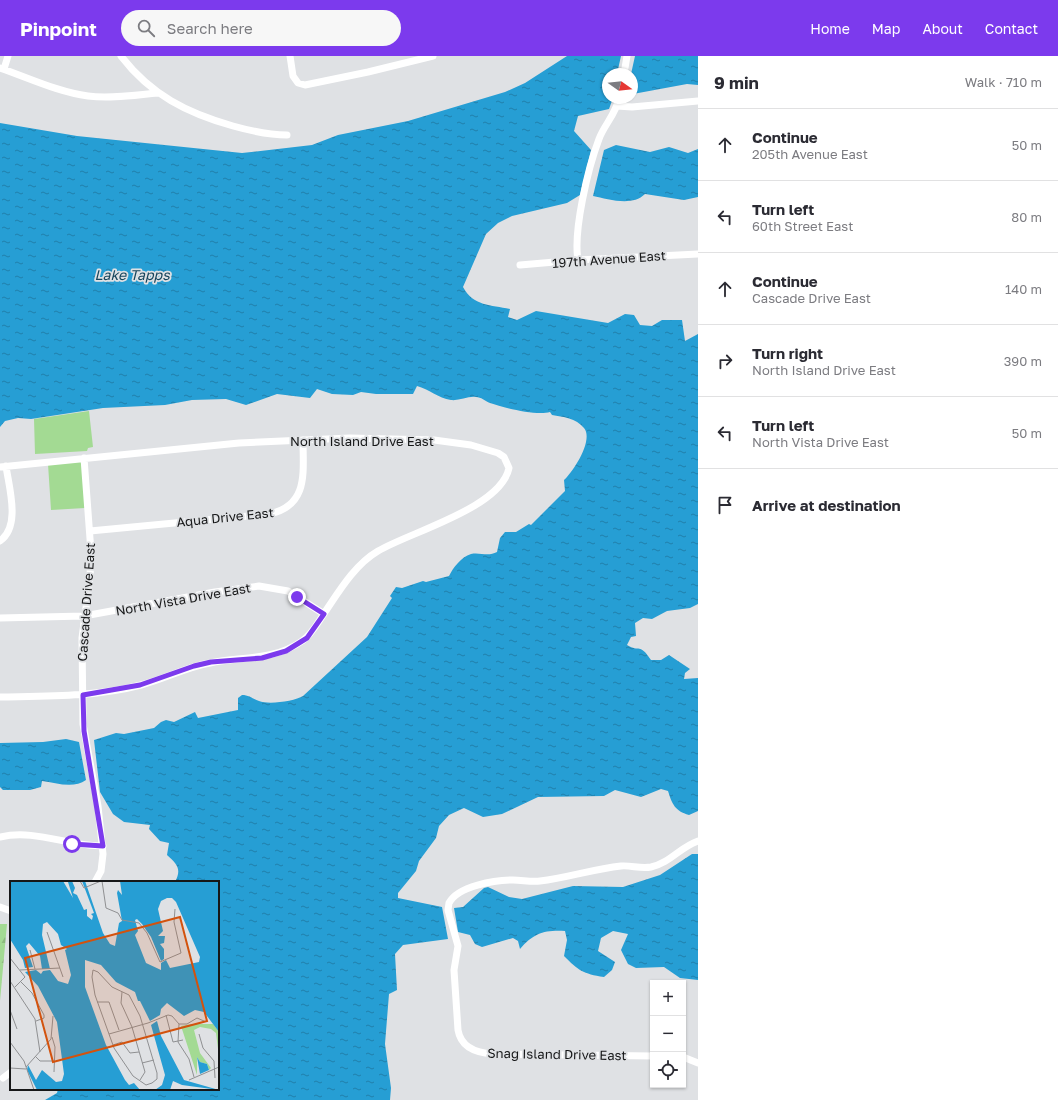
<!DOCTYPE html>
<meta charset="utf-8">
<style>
:root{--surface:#fff;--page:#f7f7f7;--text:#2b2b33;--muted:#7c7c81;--line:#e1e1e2;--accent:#7c3aed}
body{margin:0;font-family:"Golos Text",sans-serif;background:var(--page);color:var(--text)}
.controls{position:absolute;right:12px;bottom:12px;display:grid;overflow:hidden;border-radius:0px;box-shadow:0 1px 3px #0004}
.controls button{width:36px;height:36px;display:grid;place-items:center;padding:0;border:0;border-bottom:1px solid var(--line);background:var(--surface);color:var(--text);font:20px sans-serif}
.compass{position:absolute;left:602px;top:12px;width:36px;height:36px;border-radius:50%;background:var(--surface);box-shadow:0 1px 3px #0004;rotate:105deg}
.stop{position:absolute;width:12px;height:12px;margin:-9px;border:3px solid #7c3aed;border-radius:50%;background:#fff}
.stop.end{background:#7c3aed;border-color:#fff;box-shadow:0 1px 4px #0008}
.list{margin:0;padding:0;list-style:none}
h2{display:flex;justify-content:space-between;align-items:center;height:52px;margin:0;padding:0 16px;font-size:17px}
h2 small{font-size:13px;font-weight:400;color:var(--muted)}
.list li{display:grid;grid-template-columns:26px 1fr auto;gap:12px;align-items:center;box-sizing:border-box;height:72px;padding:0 16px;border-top:1px solid var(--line)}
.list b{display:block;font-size:15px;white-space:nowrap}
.list p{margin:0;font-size:13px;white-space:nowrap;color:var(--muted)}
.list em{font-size:13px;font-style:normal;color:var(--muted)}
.icon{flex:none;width:22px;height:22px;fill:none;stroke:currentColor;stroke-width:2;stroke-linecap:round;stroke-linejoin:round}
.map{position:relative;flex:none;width:698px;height:1044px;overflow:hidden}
header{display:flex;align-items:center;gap:24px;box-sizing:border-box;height:56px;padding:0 20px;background:var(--accent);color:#fff}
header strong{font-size:19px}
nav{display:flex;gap:22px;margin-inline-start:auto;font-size:14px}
.search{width:280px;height:36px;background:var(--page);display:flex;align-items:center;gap:10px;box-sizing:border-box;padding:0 14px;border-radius:22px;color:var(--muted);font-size:15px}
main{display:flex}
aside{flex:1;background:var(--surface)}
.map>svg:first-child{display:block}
</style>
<header>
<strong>Pinpoint</strong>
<div class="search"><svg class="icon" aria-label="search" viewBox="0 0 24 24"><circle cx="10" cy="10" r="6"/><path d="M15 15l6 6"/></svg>Search here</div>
<nav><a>Home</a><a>Map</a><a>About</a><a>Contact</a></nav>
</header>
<main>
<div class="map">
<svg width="698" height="1044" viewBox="0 0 698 1044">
<defs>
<pattern id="forest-firs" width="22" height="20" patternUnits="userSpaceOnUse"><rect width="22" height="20" fill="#a3da93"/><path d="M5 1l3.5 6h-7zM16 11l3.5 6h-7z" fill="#8cba7e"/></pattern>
<pattern id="water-ripples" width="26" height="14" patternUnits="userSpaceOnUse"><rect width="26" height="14" fill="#269ed4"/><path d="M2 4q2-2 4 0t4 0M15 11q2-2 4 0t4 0" fill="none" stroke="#2080ab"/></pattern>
</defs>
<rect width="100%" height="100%" fill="#dfe1e4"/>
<!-- green -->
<path fill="#a3da93" d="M89,355L93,391L88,392L87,395L35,398L34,363Z
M79,405L82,407L85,452L51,454L48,408Z"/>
<!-- forest -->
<path fill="url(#forest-firs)" d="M0,868H7L0,945Z"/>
<!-- water -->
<path fill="url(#water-ripples)" d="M567,0H621L617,18H608V42H613L609,53L578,60L574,75L591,94L580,139L567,147L512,160L498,167L486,178L463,231C473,250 491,249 510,253L508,261L517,264L536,255L608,267L625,258L634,259L640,269L652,270L662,264H682L685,285L698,278V548L690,552L667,555L652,563L643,562L635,567L636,580L631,581L627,589C640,597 639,586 651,604H661L669,599L690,613L685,617L684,623L698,622V755L689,759C675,755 672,748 668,735L661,733L641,741L615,734L604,740L538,741L502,758L483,761L464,752L449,759L439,770L436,782L419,805L416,815L398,837V842L442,851L448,883L403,889L395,898L397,934L389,938L385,988L391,1032L390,1044H45L57,1037L58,1033H218V826H175C182,813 177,808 167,799L169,787L160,785L149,773L150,769L124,766L113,758L100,736L94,684L116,677L124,678L154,672L161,666L166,664L174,666L195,656L198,662L238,654V642L242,639C249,639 253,643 259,645C269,649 295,645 303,640L367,581L392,542L390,540L396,531L402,532L423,525L426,526L449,520C453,512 461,501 471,498C480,496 488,501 497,496L500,482L505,476H516L529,468L531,469L565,435L564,424C573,416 594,384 584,372C576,362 563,361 552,359L550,356C537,360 504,352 490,347C485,345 481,341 476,341C468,340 459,345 451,344C438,342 429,333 417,330L413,338H376L361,336L353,339L332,338L317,333L310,342L277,338L246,349L226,343L192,344L165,349L103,352L31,363L18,362L5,365L0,371V67L77,80L242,97L312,89L338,79L408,65L505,36L525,27Z
M635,0H698V29L687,28L633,38L631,18Z
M616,89L650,96L669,91L688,97L698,93V141L684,144L645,138C632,151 608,143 593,140L604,94Z
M66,683L79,686L86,724C74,733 56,727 42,725L41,731L30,734H3L0,731V687L43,686Z
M692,798H698V924L680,922L664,911L636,912L628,908L621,894L628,878L613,875L601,882L598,895L615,906L612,914L604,921C583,918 578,914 564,900L567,884L565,875C544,874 534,877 520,893L518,885L513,882L482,891L475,888L470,879L458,876L454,852L463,851L484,832L488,831L509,841L522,843L573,830L623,831L660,819Z"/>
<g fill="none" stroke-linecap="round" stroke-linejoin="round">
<!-- minor -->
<path stroke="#fff" stroke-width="7" d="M121,0C151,39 187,57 233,70C251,75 269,79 287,79
M290,0L293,20L298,27L305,29L368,16L433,0
M0,12C29,22 58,36 88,40C111,43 135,39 158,37
M4,13L8,0
M624,18L627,0
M617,50L632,51L698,45
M578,204C573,175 588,112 599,83C604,69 616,58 619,42
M520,209L578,204L698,198
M84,402L91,496L90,521L82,582L83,668L98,750L103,798L101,815L95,826
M0,411L239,387L350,382L434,384L471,389L498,397L504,401L509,412C501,452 410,476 378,495C354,509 338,537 323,559C317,568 311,579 302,585C274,605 242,600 210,607C186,611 165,623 141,629C95,641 47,640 0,641
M90,475L269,458C309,450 303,416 303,384
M0,485C21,470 9,432 6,410
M0,562L84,560L215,536L259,530L288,535L324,558
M0,781C35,773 68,790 103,790
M0,851L11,855
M653,1000L493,998C477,997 461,992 458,974L454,914L458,890L448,854L449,847C458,830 495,824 513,824C522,824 531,826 540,825C567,822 593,813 621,810C631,809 640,813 651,811C670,807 680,791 698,785
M683,1001L698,1007
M3,1022L11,1016"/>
</g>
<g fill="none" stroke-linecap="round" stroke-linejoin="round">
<!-- route -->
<path stroke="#7c3aed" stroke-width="5" d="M72,788L103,790L84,675L83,639L140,629L194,610L211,606L262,602L286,595L307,582L324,558L297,541"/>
</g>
<g text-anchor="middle" stroke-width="3.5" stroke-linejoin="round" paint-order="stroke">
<!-- street labels -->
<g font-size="13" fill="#161718" stroke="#dfe1e4">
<text transform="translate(609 203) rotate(-4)" y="5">197th Avenue East</text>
<text x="362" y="390">North Island Drive East</text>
<text transform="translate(225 461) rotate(-6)" y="5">Aqua Drive East</text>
<text transform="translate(183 543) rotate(-10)" y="5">North Vista Drive East</text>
<text transform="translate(86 546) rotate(-86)" y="5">Cascade Drive East</text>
<text transform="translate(557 998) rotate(1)" y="5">Snag Island Drive East</text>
</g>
<!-- water labels -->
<g font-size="14" font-style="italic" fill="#17455c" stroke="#dfe1e4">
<text x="132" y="224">Lake Tapps</text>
</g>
</g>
<!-- overview -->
<g transform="translate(10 825)">
<rect width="209" height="209" fill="#dfe1e4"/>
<path d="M182,143H203L209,151V176L206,152L201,148L190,146L184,149L190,172L201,187L199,189L197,183L190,181L187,176V194L171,145Z" fill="#a3da93"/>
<path d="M0,0H53L63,17L58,1L62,0L65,7L63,12L67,14L74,29L77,28V35L82,39L83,35L81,33L84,32L72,0H75L93,52L100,63L105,65L109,42L112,40L107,12L108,9L112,14L110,0H209V151L194,131L185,129L174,135L157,122L151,128L150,134L140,140L130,120H128L125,111L106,101L91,84L75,79V106L96,164L115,199L119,204L124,202L130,209H27L17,189L18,184L26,199L32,189L46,201L52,200L54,193L47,141L28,105L15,91L26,89L31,93L33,90L40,89L48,100L58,103L61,94L55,69L57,68L51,64L48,53L37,41L33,43L32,54L40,88H32L30,75L19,62L16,65L23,86L15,87L13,79L0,58ZM157,17H162L166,21L190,76L189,81L160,87L156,79L151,82V89L136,82L125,54L128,50L125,39L127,38L132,43L141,56L151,80L154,78V68L150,63L154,62L155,55H148L153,50L148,28L151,20ZM147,140L151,155L174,199L209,209L172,204L163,200L160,209H145L152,204L155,194L141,144ZM187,176L190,181L197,183L199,189L190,193Z" fill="#269ed4" fill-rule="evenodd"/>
<path fill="none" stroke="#8f9092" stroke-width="1" d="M70,0L74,7L91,0M92,0L96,27L108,32L112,39L129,42L137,52L150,81L171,72L164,41L165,28M37,51L53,96M20,69L25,88M0,77L15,96L5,106M10,89L50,87M83,89L88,91L102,106L119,114L130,135L147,192V198L142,202L136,204L123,195L104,167L85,114L82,96ZM0,100L25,138L30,171M11,101L22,112L34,134V137L26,140M112,111L111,122L122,146L135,191L130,199M87,121H99L109,149M0,129L7,148M156,134L163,161L173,159M169,143L168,161L179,178L184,196M99,153L138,142L158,134L162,135L169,143H177L187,137L194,140M189,153L193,167L204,180L205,197M42,156L45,166L44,191M0,161L14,180L24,209M103,164L112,161L120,172L129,171M25,175L30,180H44M132,182L144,179M16,186L41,158L43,135M0,187L16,188M179,199L209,186"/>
<path fill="#d3520d" fill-opacity="0.15" stroke="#d3520d" stroke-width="2" d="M170,36L197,140L43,181L15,77Z"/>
<rect width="209" height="209" fill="none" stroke="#161718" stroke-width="2"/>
</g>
</svg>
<div class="controls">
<button>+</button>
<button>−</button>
<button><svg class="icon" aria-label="locate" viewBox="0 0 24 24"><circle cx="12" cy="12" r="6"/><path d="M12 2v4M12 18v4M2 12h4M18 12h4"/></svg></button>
</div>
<svg class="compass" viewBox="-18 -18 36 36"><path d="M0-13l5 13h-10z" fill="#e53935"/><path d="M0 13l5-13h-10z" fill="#7c7c81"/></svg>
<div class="stop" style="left:72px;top:788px"></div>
<div class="stop end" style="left:297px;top:541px"></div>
</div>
<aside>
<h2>9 min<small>Walk · 710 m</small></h2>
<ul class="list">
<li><svg class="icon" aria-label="ahead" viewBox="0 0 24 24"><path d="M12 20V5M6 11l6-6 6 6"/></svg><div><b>Continue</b><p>205th Avenue East</p></div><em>50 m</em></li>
<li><svg class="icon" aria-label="left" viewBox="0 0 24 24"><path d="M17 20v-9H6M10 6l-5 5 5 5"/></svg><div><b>Turn left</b><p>60th Street East</p></div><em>80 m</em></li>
<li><svg class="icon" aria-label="ahead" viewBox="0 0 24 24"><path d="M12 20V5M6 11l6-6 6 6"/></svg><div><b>Continue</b><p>Cascade Drive East</p></div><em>140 m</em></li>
<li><svg class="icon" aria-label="right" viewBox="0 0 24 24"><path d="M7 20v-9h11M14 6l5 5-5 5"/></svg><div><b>Turn right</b><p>North Island Drive East</p></div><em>390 m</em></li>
<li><svg class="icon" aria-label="left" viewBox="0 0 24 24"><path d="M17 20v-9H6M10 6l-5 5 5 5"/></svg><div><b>Turn left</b><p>North Vista Drive East</p></div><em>50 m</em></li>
<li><svg class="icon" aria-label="arrive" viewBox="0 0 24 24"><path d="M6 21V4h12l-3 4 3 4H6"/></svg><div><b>Arrive at destination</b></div></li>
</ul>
</aside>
</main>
